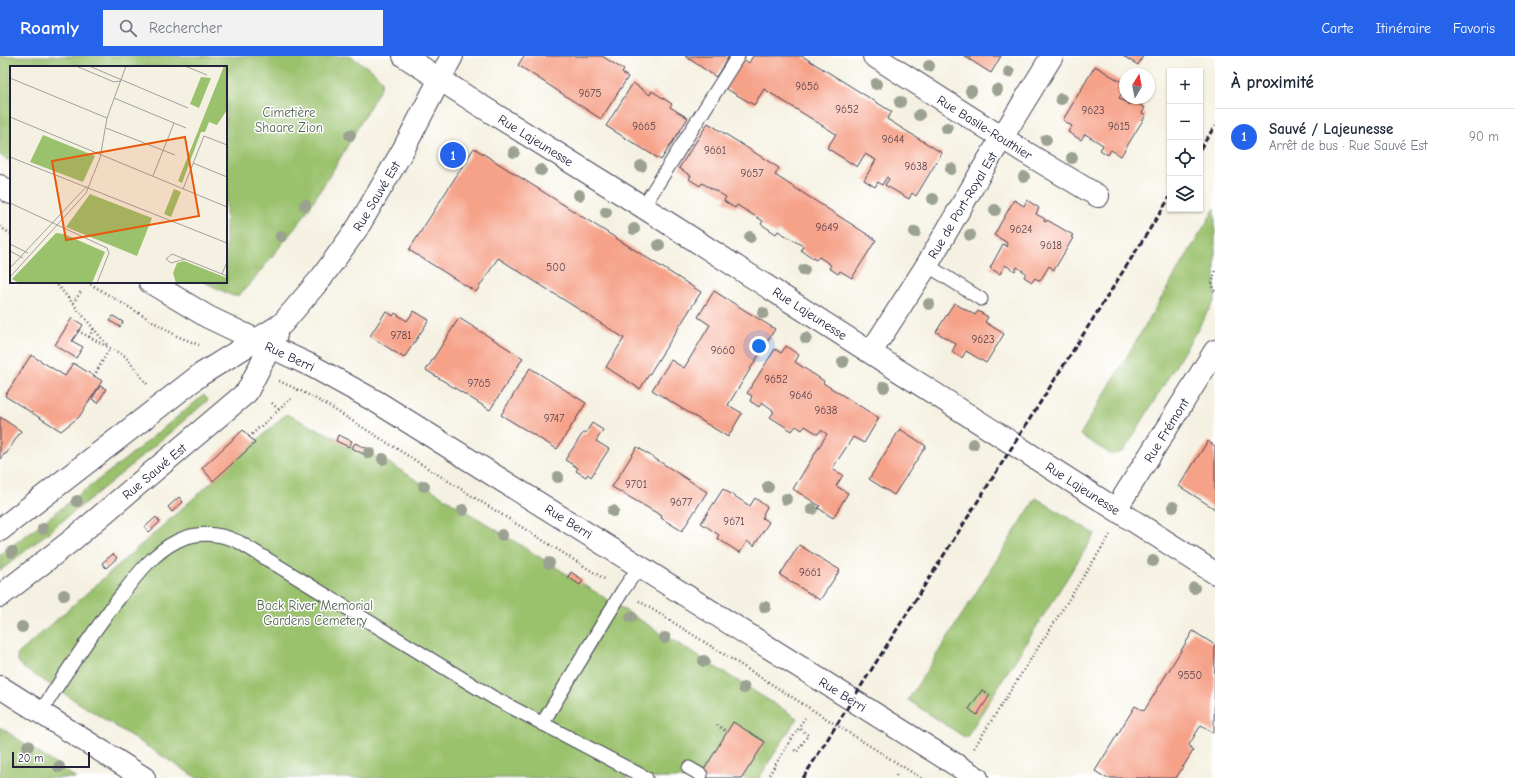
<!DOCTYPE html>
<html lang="fr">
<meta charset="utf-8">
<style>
:root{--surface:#fff;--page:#f2f2f3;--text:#1f2937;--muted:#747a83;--line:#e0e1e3;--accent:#2563eb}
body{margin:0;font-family:"Comic Neue",sans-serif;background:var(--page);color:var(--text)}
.controls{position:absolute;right:12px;top:12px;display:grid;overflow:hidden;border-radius:0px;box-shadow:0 1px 3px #0004}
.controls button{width:36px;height:36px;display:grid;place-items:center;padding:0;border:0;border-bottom:1px solid var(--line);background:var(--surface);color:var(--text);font:20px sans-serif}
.compass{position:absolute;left:1119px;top:12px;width:36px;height:36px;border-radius:50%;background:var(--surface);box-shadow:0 1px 3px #0004;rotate:10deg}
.scale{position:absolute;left:12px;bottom:10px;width:78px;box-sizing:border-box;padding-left:4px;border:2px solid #22223b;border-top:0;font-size:11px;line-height:14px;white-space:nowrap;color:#22223b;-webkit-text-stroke:3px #fff;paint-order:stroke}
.you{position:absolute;left:759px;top:290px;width:14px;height:14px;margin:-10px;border:3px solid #fff;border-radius:50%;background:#1a73e8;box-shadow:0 0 0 6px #1a73e833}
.badge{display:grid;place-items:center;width:26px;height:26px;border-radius:50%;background:var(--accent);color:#fff;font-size:13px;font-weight:700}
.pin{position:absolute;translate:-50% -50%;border:2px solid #fff;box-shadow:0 1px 4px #0006}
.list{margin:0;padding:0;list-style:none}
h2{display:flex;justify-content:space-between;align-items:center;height:52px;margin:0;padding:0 16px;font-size:17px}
h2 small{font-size:13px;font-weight:400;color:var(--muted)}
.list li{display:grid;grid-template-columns:26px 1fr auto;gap:12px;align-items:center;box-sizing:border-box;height:56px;padding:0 16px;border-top:1px solid var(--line)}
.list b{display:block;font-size:15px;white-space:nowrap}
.list p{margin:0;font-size:13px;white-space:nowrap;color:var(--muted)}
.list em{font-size:13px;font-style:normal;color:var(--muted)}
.icon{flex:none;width:22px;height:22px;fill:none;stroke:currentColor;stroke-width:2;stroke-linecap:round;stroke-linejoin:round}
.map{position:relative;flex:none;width:1215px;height:722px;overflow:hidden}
header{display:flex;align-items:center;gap:24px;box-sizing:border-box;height:56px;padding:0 20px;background:var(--accent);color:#fff}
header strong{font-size:19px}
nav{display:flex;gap:22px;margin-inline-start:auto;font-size:14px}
.search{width:280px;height:36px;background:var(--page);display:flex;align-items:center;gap:10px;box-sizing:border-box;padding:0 14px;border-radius:0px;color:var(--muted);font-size:15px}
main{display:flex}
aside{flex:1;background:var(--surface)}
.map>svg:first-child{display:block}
</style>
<header>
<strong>Roamly</strong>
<div class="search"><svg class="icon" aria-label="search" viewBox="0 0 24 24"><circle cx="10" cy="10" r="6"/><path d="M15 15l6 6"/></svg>Rechercher</div>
<nav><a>Carte</a><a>Itinéraire</a><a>Favoris</a></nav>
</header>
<main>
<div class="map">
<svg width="1215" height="722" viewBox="0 0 1215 722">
<rect width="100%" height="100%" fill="#fff"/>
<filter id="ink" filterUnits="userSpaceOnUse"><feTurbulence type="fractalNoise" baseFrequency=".025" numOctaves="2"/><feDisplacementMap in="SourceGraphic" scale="8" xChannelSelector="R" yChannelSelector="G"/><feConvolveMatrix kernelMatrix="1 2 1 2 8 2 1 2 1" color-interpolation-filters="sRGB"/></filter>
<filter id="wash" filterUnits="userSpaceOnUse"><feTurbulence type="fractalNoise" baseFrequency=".012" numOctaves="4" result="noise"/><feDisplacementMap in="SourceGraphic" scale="16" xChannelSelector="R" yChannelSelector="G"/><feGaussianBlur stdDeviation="0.9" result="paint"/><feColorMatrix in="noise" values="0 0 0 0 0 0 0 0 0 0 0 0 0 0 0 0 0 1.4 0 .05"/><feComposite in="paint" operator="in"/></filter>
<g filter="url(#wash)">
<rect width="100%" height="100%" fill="#f5f1e2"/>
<!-- green -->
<path fill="#9ac16c" stroke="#5e7254" d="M0,0H350L372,14L382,24L381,31L335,111L302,163L250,228L239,239L233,240L204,226H226V11H11V106L0,99Z
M1215,152V244L1124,395L1112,399L1080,379Z
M204,339L208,344L127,413L0,515V499L123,405Z
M286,358L389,407L797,662L759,722H197L22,611L18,605L17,599L213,425Z
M1036,442L1095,478L966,682L908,644Z
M0,671L76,722H0Z"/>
<g id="blocks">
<!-- building -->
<path fill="#f6a289" d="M524,0H602L624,14L622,17L628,21L601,63L518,9Z
M685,0H729L716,21Z
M753,0H802L892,56L887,63L942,97L916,140L912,137L909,143L885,129L889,123L887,121L882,129L878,126L875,131L864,124L876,104L865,98L857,111L827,92L836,78L764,33L754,49L725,32L743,3L749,7Z
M964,0H1001L991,17Z
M1123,0H1143L1138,9Z
M1095,10L1123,27L1120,31L1124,34L1119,42L1130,49L1133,45L1145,52L1142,57L1146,59L1121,100L1111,94L1108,99L1100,94L1103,89L1085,78L1081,84L1068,76L1072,70L1063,64Z
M633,27L650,39L652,35L672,48L670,51L688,62L661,104L606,70Z
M708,67L779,112L775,119L876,184L852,222L840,215L838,218L829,212L831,209L819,201L816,204L801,194L803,190L778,175L776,178L761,168L763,165L737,149L735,152L724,145L726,141L702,127L700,130L689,123L691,120L679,112Z
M474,92L701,236L640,333L606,311L624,282L498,202L476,236L409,194Z
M1014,144L1024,150L1027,144L1039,152L1036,158L1045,163L1044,165L1046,166L1047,164L1073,179L1071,181L1073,182L1054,214L1049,210L1040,225L1035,222L1032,226L1024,221L1026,217L1017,211L1015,215L1005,209L1000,218L990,212L1003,188L1008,191L1006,186L994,179Z
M714,235L775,273L728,349L742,357L728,381L652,334L671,304L684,312L710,269L698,261Z
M954,247L975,259L978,255L988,261L985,266L1004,278L986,307L966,295L962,302L952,296L956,288L936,276Z
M386,255L393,260L395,257L407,265L414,255L429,264L404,302L370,280Z
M113,260L123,266L120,271L110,265Z
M72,262L83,269L72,285L83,291L76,302L55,289Z
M459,262L523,302L490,354L426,314Z
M786,290L799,299L795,306L801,310L824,325L823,327L879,362L864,387L853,381L832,413L843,419L836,430L848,437L833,462L818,452L820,450L793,433L827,378L821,374L818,378L805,370L802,374L796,370L792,375L770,361L774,356L772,355L773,354L762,346L759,351L750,345L752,340L747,337L775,293L781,297Z
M31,299L65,320L73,307L102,325L79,361L61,375L5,340Z
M530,312L586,347L557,393L501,359Z
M100,330L106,333L98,347L92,343Z
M0,361L21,375L6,398H4L0,404Z
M592,367L603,374L596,385L609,393L591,421L588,418L586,421L576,415L578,412L565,404L583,377L585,378Z
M900,373L926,390L894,439L869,423Z
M243,374L255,387L213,425L202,412Z
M338,379L352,385L349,391L336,385Z
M1208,385L1215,390V453L1179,430Z
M355,387L368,393L365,399L352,392Z
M637,391L707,436L682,475L661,462L662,460L612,431Z
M723,433L750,450L755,442L767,451L763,458L764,459L762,462L769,466L754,490L747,485L740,497L717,482L719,479L701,467Z
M179,441L183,446L172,456L168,451Z
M156,461L160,466L149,476L145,471Z
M799,489L840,514L820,544L780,519Z
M113,498L117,502L106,512L102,507Z
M571,516L583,524L580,529L568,521Z
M1193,575L1215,589L1214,677L1201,669L1189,689L1193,695L1176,722H1106L1095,715L1135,650L1144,655Z
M982,634L990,639L977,659L969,653Z
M733,666L765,686L742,722H699Z"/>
</g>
</g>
<g filter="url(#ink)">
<use href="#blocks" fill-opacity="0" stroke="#424154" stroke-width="1"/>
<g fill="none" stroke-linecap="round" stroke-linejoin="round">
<defs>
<path id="lane" d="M643,151L738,0
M927,209L981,243
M40,657C66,616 93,575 123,537C138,517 155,496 177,485C198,475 219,477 239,486L494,642L646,722
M542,668L623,534L640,510
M689,712L701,719"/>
<path id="street" d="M874,0L1023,95L1098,140
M871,296L927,209L987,106L1052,0
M1116,453L1215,295
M0,631L144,722"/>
<path id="secondary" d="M404,0L478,48L643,151L1215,517
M0,130L11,137
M150,226L208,261L256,284L312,310L377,346L977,722
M0,474L200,319L282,268L322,221L358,171L403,94L452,0
M0,540L71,485L247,336L276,279"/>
</defs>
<!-- lane casing -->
<use href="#lane" stroke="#424154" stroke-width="15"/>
<!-- street casing -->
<use href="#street" stroke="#424154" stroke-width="24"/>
<!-- secondary casing -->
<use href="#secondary" stroke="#424154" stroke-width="24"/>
<!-- path -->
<path stroke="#424154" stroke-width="2.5" stroke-dasharray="1 3" stroke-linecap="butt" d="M0,171L11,178
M1215,215L1212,229L1215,236
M55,226L108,290
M87,226L177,280L199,289
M73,247L82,234
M78,275L125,300L147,328
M89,281L94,272
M94,320L110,292
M279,325L303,336L327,349L606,524
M272,347L279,354
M249,381L293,341
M639,545L921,722
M717,669L727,676
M800,669L805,662
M789,687L799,672L808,679L797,696L793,693
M974,692L1110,479
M896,719L897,722
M767,722L786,692"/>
<!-- lane -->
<use href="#lane" stroke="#fff" stroke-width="13"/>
<!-- street -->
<use href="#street" stroke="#fff" stroke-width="22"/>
<!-- secondary -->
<use href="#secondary" stroke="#fff" stroke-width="22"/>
<!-- rail -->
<path stroke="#22223b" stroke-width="3" stroke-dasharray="6 3" stroke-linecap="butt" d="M1200,93L1215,70
M803,722L1170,141"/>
<!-- path-bridge -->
<path stroke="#424154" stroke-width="2.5" stroke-dasharray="1 3" stroke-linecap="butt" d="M786,692L789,687"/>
</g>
<!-- trees -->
<g fill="#9ba291">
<circle cx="929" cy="10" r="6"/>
<circle cx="1009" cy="16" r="6"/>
<circle cx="876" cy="28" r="6"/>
<circle cx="997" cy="34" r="6"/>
<circle cx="971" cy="35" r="6"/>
<circle cx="1061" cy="43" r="6"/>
<circle cx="900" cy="46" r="6"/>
<circle cx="919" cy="59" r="6"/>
<circle cx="947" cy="72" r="6"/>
<circle cx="350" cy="79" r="6"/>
<circle cx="1046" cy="84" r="6"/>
<circle cx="514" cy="96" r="6"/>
<circle cx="1072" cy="102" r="6"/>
<circle cx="641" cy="110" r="6"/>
<circle cx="951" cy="113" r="6"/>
<circle cx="541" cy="114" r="6"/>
<circle cx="1024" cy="121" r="6"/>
<circle cx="579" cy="139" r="6"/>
<circle cx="933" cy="143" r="6"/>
<circle cx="305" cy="149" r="6"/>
<circle cx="995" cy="154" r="6"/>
<circle cx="606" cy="156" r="6"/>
<circle cx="634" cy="173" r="6"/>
<circle cx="915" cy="176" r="6"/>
<circle cx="970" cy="179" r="6"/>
<circle cx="281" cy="180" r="6"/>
<circle cx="750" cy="181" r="6"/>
<circle cx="659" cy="189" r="6"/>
<circle cx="804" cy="214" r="6"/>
<circle cx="929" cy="248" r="6"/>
<circle cx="763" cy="257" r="6"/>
<circle cx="806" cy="282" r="6"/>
<circle cx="843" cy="306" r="6"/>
<circle cx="884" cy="331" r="6"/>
<circle cx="973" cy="388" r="6"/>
<circle cx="369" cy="397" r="6"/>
<circle cx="383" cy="403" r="6"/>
<circle cx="558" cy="421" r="6"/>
<circle cx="424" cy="430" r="6"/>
<circle cx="768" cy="431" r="6"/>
<circle cx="786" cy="443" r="6"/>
<circle cx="77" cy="445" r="6"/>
<circle cx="1173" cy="451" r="6"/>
<circle cx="812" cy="453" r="6"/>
<circle cx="463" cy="454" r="6"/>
<circle cx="613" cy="455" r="6"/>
<circle cx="43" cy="473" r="6"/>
<circle cx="502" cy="479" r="6"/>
<circle cx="12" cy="496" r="6"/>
<circle cx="1153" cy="505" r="6"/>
<circle cx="549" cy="507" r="6"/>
<circle cx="1194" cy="532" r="6"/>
<circle cx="64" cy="539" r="6"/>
<circle cx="765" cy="551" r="6"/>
<circle cx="631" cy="561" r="6"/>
<circle cx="22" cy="571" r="6"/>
<circle cx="665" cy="582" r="6"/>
<circle cx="704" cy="605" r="6"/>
<circle cx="744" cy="632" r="6"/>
<circle cx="28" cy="690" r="6"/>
<circle cx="59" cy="711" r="6"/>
</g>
</g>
<g text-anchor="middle" stroke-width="3" stroke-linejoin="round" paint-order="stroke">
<!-- number labels -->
<g font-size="11" fill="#57424e">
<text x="807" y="34">9656</text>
<text x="590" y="41">9675</text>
<text x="847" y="57">9652</text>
<text x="1093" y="58">9623</text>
<text x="644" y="74">9665</text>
<text x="1119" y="74">9615</text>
<text x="893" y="87">9644</text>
<text x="715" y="98">9661</text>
<text x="916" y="114">9638</text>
<text x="752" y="121">9657</text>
<text x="827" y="175">9649</text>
<text x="1021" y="177">9624</text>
<text x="1051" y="193">9618</text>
<text x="556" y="215">500</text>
<text x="401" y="283">9781</text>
<text x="983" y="287">9623</text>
<text x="723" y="298">9660</text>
<text x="776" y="327">9652</text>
<text x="479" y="331">9765</text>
<text x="801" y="343">9646</text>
<text x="826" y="358">9638</text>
<text x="554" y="366">9747</text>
<text x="636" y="432">9701</text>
<text x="681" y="450">9677</text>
<text x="734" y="469">9671</text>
<text x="810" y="520">9661</text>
<text x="1190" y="623">9550</text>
</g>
<!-- park labels -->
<g font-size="13" fill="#52624f" stroke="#fff">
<text x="289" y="61">Cimetière<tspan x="289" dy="15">Shaare Zion</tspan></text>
<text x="315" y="554">Back River Memorial<tspan x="315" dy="15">Gardens Cemetery</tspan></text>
</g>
<!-- street labels -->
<g font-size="13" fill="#22223b" stroke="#fff">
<text transform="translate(985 71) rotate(32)" y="5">Rue Basile-Routhier</text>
<text transform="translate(536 84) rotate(32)" y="5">Rue Lajeunesse</text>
<text transform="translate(376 140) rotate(-59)" y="5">Rue Sauvé Est</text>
<text transform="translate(962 149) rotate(-59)" y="5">Rue de Port-Royal Est</text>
<text transform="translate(810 257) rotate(33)" y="5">Rue Lajeunesse</text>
<text transform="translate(290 300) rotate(25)" y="5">Rue Berri</text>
<text transform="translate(1166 374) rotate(-58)" y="5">Rue Frémont</text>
<text transform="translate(154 415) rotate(-40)" y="5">Rue Sauvé Est</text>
<text transform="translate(1083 432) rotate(33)" y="5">Rue Lajeunesse</text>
<text transform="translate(569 465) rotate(32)" y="5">Rue Berri</text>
<text transform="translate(843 638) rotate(32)" y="5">Rue Berri</text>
</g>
</g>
<!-- overview -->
<g transform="translate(10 10)">
<rect width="217" height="217" fill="#f5f1e2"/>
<path d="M214,0H217V44L207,59L199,56L195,66H191L172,117L168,115ZM191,11L201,12L189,42L180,38ZM33,69L85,90L73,116L20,96ZM164,123L171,126L161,151L154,148ZM80,128L142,152L127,190L56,161ZM46,167L54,168L95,186L82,217H9L2,213ZM174,195L217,212V217H166L163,207L167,197Z" fill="#9ac16c"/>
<path fill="none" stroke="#a19e9f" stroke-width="1" d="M66,0L104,16L111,15M79,0L178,42M175,0L197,9M0,12L97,52M104,32L176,62M0,51L217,141M96,62L165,89M0,91L217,177M183,97L217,111M143,110L164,57M173,123L194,70L217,79M0,137L97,182L99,187L87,217M0,178L18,187M0,185L13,192M175,193L161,197L156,193L162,188L217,210M0,202L77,120M212,208L217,196M0,211L76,127L90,92L97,52L116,0"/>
<path fill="#e8590c" fill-opacity="0.15" stroke="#e8590c" stroke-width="2" d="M175,71L189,150L56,174L42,95Z"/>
<rect width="217" height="217" fill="none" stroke="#22223b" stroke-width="2"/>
</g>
</svg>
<div class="controls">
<button>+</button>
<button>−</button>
<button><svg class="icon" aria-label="locate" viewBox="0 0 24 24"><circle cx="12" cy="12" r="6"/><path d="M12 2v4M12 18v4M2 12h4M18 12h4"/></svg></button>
<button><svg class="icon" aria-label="layers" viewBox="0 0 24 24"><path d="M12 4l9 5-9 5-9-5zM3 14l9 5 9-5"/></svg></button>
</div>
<svg class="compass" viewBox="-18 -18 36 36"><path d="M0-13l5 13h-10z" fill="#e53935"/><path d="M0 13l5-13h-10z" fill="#747a83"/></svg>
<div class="scale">20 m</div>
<div class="you"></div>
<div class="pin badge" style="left:453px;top:99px">1</div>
</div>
<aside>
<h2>À proximité<small></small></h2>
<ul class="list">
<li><span class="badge">1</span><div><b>Sauvé / Lajeunesse</b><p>Arrêt de bus · Rue Sauvé Est</p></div><em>90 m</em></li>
</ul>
</aside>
</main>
